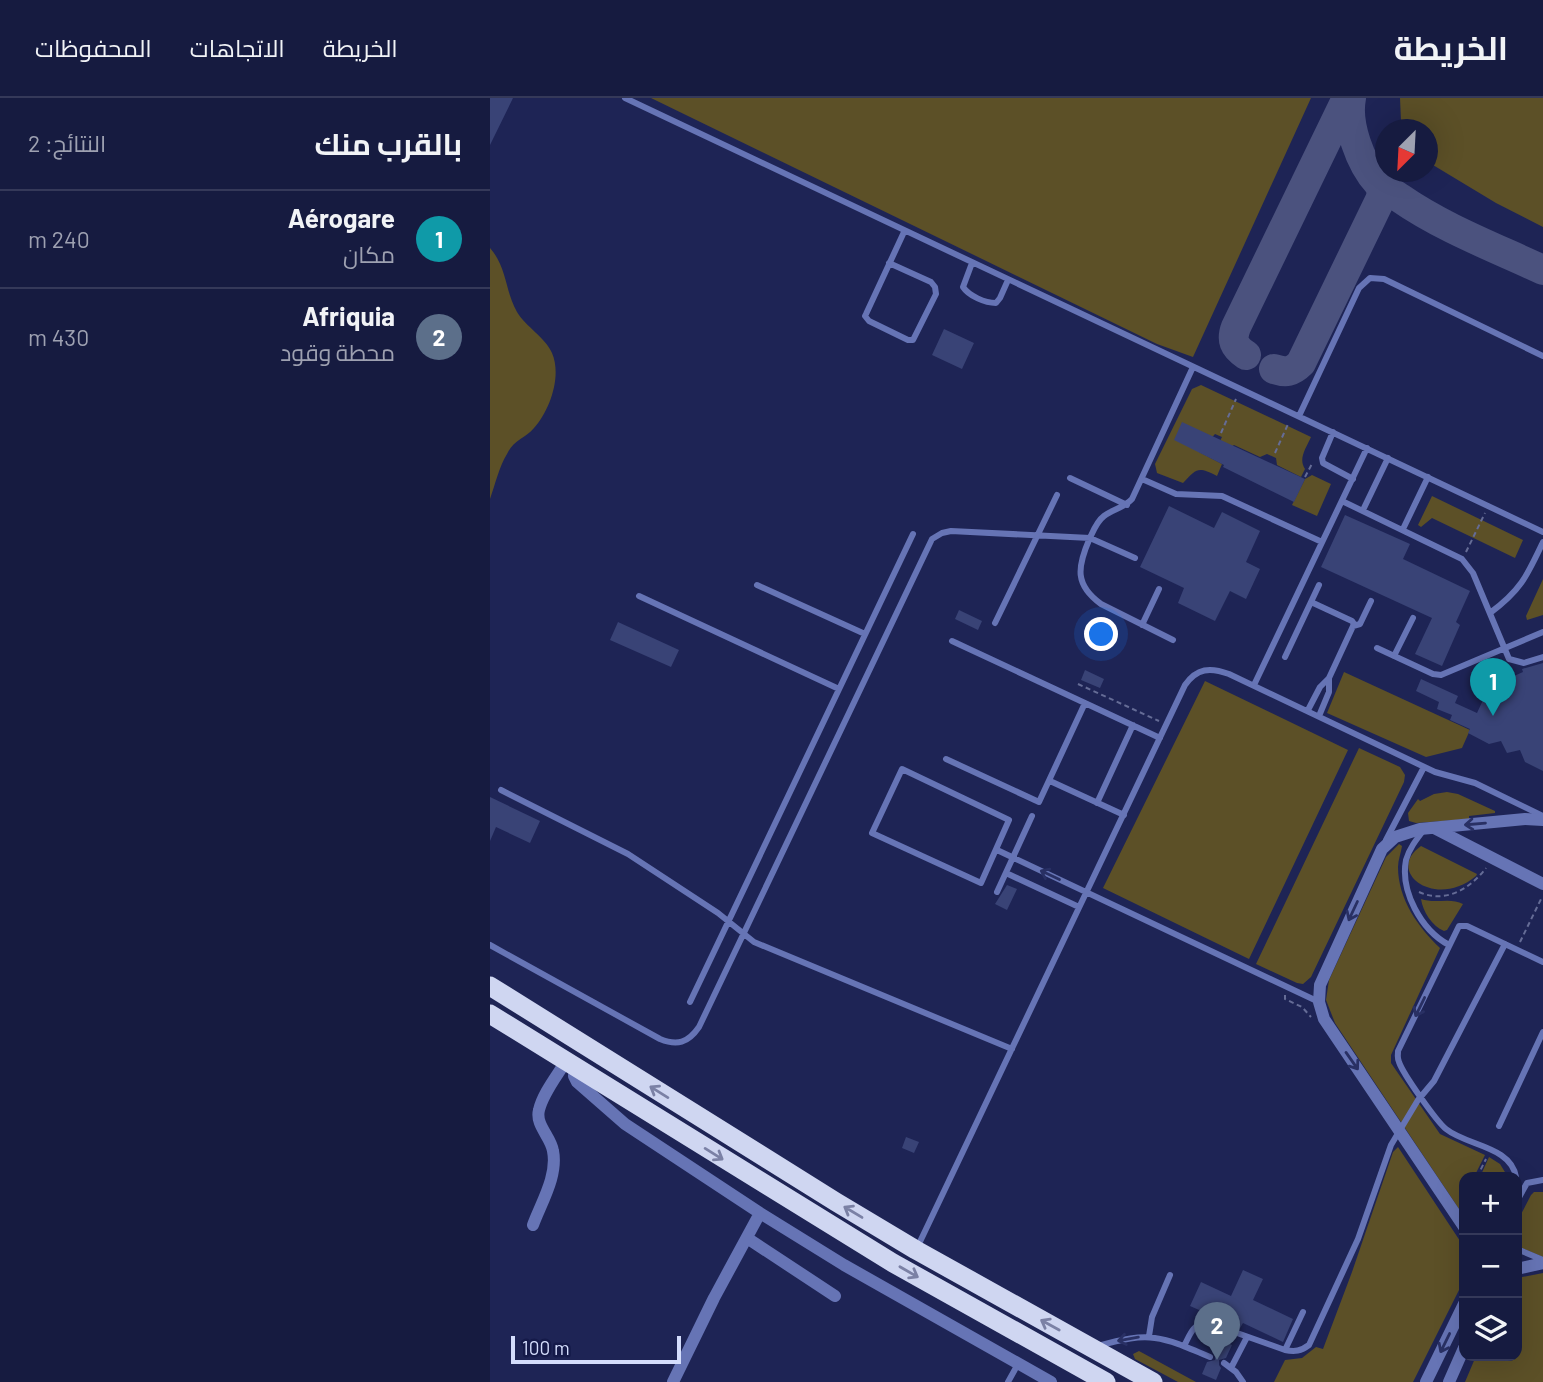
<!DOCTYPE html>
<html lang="ar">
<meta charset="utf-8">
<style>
:root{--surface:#161b40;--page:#1f2447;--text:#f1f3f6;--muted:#9ea1b1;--line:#353959;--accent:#0f766e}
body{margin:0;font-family:Barlow,Cairo,sans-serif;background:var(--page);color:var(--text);direction:rtl}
.controls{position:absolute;right:21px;bottom:21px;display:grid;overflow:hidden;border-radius:14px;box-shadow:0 7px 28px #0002}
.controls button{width:63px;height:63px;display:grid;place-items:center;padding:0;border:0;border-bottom:2px solid var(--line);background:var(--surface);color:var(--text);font:35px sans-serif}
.compass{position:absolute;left:885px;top:21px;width:63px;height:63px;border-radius:50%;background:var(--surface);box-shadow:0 7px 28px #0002;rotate:204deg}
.scale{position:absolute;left:21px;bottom:18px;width:170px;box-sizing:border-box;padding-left:7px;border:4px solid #d4ddfc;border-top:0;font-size:19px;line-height:24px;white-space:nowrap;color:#d4ddfc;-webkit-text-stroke:5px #151a49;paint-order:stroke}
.you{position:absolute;left:612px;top:537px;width:24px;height:24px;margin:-18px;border:5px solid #fff;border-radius:50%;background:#1a73e8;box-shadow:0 0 0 10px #1a73e833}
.badge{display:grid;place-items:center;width:46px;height:46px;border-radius:50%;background:var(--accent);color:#fff;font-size:23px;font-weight:700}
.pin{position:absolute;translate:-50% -58px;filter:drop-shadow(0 2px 4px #0008)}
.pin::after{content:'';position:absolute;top:37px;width:24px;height:21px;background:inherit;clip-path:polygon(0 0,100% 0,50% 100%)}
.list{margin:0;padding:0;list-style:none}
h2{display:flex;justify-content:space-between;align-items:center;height:91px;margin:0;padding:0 28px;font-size:30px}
h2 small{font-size:23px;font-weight:400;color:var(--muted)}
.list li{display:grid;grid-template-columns:46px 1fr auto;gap:21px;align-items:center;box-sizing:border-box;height:98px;padding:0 28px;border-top:2px solid var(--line)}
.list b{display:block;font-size:26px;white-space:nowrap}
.list p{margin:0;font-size:23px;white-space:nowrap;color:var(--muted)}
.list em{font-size:23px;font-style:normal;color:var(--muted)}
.icon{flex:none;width:38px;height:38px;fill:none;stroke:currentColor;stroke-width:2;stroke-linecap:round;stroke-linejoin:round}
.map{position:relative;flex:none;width:1053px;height:1284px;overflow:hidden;direction:ltr}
header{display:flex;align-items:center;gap:42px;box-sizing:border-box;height:98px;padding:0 35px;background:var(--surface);border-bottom:2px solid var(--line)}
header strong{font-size:33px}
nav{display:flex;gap:38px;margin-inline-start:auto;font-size:24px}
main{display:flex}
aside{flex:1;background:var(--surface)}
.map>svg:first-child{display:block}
</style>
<header>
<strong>الخريطة</strong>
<nav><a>الخريطة</a><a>الاتجاهات</a><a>المحفوظات</a></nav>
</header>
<main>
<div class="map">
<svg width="1053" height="1284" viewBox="0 0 1053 1284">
<rect width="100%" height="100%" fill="#1e2455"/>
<!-- green -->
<path fill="#5c5027" d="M161,0H821L703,259L667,246Z
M910,0H1053V129L1006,105L938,64L937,32L913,31L911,23Z
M0,150C17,169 15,193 27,214C36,229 55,239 62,255C72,278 60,312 44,330C35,341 24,341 17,356C9,369 5,387 0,401Z
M711,287L821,339C816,350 808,361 815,371L811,379L787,367L786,360L777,356L770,359L744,347L741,349L730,343L732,339L725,336L709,354L732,366L727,378C707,368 707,371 693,385L667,375L665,366L702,291Z
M822,377L841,386L827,418L802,407L815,381Z
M942,398L1033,442L1025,460L942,420L931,429L928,427Z
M1053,481V517L1037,522L1036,518Z
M854,574L980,632L972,650L936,659L837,615Z
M715,583L858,652L759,861L613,790Z
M869,650L910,669L915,677L914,684L821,879L813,886L807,885L766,866Z
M957,694L968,696L1005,713V715L979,718V721L926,725L919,723L918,715L928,701L930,703L944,696Z
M909,746L912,748C911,755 908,762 908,769C908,801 928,829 950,850L901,957V965L950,1036L995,1057L984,1079H974V1100L969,1111L845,925L836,902L839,882L896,759Z
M931,748L987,776L986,778C946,812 894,774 931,748Z
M931,801C945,806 961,799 973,806L957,832L954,833C942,828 933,814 931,801Z
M908,1049L974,1149V1182L923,1284H784L795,1262L812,1260L826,1249L833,1251L862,1174L903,1054Z
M999,1059L1010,1066L1018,1079H990Z
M1044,1094H1053V1159L1027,1148V1124L1041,1097Z
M1053,1175V1284H975L986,1258H1027V1180Z
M649,1253L706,1284H688L645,1261L643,1256Z"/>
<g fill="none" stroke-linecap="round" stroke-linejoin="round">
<!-- taxiway -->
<path stroke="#4b527e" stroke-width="30" d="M861,0C856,26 870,65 888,85C894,91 903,95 910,100C953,130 1006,150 1053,172
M756,257C744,249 741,242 746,229L857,0
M784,271C796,275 802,274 811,265L890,102L892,95L889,85"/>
</g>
<!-- building -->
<path fill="#394376" d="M0,0H23L0,47Z
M454,231L484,245L472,271L442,257Z
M692,324L815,381L804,404L733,369L734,367L684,342Z
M679,408L724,430L732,414L770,433L756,464L770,471L756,501L740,493L725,523L688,505L694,490L650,469Z
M855,417L920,446L913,461L980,493L966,524L970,527L952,568L925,556L942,520L831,469Z
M469,512L492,523L488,532L465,521Z
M128,524L189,552L181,569L120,542Z
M1053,565V673L1035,664L1030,652L1017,655L1011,643L999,646L978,635L980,631L960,622L962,617L947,611L949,604L926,593L931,581L968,598L965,605L987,615L999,589L1033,574L1032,571Z
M595,572L614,581L610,590L591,582Z
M0,699L50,723L40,745L6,729L0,743Z
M517,787L527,791L517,812L505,806Z
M416,1039L429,1044L424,1055L412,1050Z
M753,1172L773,1181L763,1202L803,1221L793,1244L753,1225L750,1230L700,1208L711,1184L741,1198Z
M728,1240L742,1247L736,1260L729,1262V1267L731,1270L726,1282L712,1276L717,1264L725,1262V1258L722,1254Z"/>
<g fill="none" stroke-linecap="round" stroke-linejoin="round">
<!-- path -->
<path stroke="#656c96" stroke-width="2" stroke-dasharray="5 3.5" stroke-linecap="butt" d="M731,335L746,301
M785,355L799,324
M815,379L823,364
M976,454L995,415
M588,586L669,623
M929,794C955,806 980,791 996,770
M1030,844L1052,799
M795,897V901L812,909L821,919
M987,1079L996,1061
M970,1195L974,1187"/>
<!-- service -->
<path stroke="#6674b5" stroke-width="6" d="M135,0L1053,434
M399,165L441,184L445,189L446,196L423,242H418L379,223L375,218L376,216L414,134
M482,165L473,189C479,198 495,205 506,205L510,200L518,182
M809,318L869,190L880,180L894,181L1053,258
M843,334L832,360L833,365L863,381
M580,380L637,407
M652,381L686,396L732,398L832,444
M852,403L972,461L983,475L1019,561L1034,565L1053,559
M873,412L898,360
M913,431L938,379
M267,487L375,536
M149,498L349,591
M1000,515C1031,492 1037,478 1053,444
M505,525L567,397
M652,527L669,491
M863,528L870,526L881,503
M683,542L611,506C585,487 587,470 599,442C603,434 606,424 614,418C623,411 634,410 642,401L703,269
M462,543L670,640
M887,550L943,576L951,577L1053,534
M904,558L923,520
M795,559L829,487
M764,587L877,350
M818,612L830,589L839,580L864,526L862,523L821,504
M829,618L839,594V580
M456,661L549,704L595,605
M412,671L519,722L491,785L382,735Z
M560,683L634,717
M11,692L138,756L228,815L264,844L522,951
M607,705L643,627
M933,733C926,742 919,751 916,762C910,793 931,832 959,847
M896,742L934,669
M507,752L829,904
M516,775L589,809
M507,794L542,718
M0,847L170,941C187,948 198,945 209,929L442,441L452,435L461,433L600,440L645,460
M200,904L423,436
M1009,1028L1053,934
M1026,1079C1021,1048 977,1048 956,1031C947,1024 913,976 909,964C907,959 908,959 908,953L969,828H977L1053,864
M1027,1103L1037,1085L1053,1082
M427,1150L695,587C707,570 720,569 739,576L945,674L985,685L1053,718
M1027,1151L1053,1162
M659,1238L662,1219L680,1177
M608,1248C660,1233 671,1238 720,1259
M694,1248C700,1237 702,1227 716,1224L795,1252C805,1254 811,1253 819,1247L868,1141L901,1047L928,1002L944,983L1015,846
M795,1252L813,1214
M734,1265L746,1274L753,1284
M741,1270L757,1239
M518,1284L528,1266"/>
<!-- minor -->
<path stroke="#6674b5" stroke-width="12" d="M944,730L1053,786
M85,969L84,978L87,984L135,1026L270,1115
M43,1127C51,1105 68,1078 63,1053C61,1039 45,1027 49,1012C53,995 67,978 76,963
M974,1129L834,921L829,904L830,887L892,751L905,739L930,731L1035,721L1053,722
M257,1140L345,1198
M1027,1171L1053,1165
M183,1284L224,1200L270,1115L354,1167L561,1284
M936,1284L974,1206
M959,1284L974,1250"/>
<!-- trunk -->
<path stroke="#cfd6f1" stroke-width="19" d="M0,888L346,1104L426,1152L663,1284
M0,916L403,1165L616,1284"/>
</g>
<!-- one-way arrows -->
<defs><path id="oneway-shaft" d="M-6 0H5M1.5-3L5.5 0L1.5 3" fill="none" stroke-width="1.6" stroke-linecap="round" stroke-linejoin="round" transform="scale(1.75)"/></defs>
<g stroke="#293064">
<use href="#oneway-shaft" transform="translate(985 726) rotate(175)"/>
<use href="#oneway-shaft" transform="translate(560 777) rotate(-155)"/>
<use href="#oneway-shaft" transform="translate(863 813) rotate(115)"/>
<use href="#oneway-shaft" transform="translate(930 909) rotate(116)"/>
<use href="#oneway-shaft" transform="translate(862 963) rotate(55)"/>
<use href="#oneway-shaft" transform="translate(638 1241) rotate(170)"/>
<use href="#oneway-shaft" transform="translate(955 1245) rotate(116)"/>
</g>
<g stroke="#7b81a5">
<use href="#oneway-shaft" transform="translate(169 994) rotate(-148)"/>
<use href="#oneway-shaft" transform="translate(224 1056) rotate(32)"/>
<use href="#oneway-shaft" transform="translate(363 1114) rotate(-149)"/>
<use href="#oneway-shaft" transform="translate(419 1174) rotate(30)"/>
<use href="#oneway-shaft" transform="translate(560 1227) rotate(-151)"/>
</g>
</svg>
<div class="controls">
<button>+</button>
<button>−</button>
<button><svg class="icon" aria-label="layers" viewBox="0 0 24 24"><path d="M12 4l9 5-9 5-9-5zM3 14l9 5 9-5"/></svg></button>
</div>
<svg class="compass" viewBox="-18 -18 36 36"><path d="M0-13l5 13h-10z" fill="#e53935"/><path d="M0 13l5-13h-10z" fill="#9ea1b1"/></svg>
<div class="scale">100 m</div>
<div class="you"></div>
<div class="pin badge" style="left:1003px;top:618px;background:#0f9aa8">1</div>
<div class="pin badge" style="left:727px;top:1262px;background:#5c6f8a">2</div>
</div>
<aside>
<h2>بالقرب منك<small>النتائج: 2</small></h2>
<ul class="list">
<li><span class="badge" style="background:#0f9aa8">1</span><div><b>Aérogare</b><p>مكان</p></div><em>240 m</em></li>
<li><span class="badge" style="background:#5c6f8a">2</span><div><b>Afriquia</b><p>محطة وقود</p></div><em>430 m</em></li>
</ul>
</aside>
</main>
